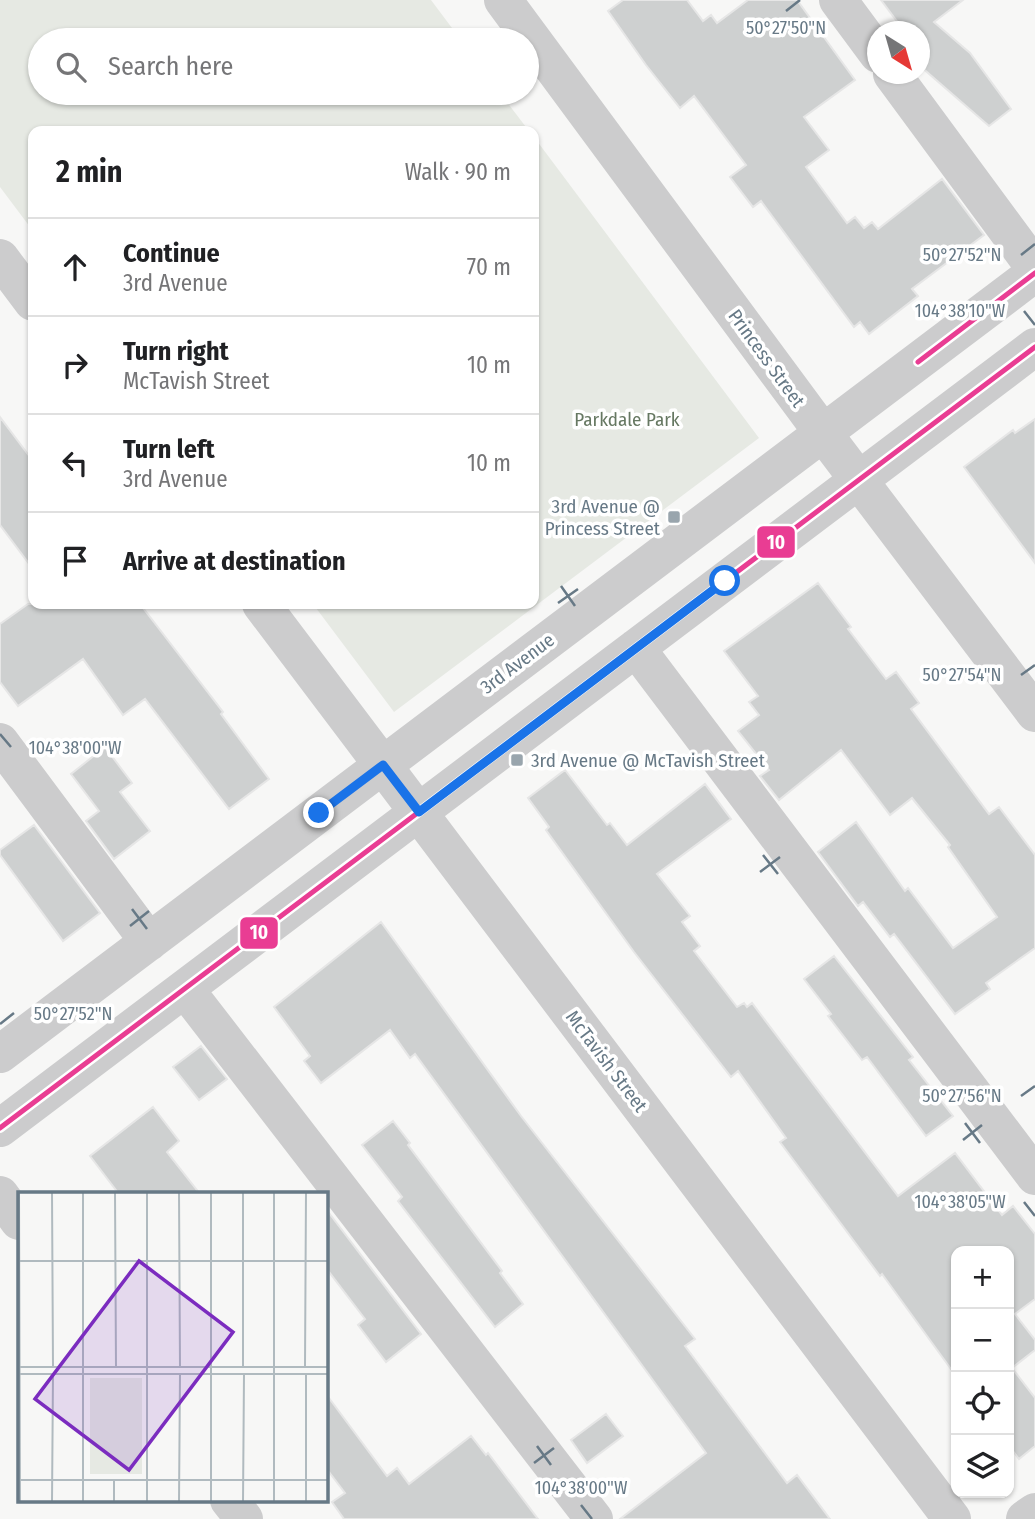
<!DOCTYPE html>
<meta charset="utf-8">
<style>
:root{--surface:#fff;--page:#f6f6f6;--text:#202124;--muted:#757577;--line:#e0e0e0}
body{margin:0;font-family:"Fira Sans Condensed",sans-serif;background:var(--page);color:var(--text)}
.controls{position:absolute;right:21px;bottom:21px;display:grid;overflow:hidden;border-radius:14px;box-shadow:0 2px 5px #0004}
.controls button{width:63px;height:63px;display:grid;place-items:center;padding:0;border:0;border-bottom:2px solid var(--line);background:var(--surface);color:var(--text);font:35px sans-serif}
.compass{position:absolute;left:867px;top:21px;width:63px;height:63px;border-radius:50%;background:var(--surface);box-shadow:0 2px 5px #0004;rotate:143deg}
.stop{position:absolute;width:21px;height:21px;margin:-16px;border:5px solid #1a73e8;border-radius:50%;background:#fff}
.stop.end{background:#1a73e8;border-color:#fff;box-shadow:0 2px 7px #0008}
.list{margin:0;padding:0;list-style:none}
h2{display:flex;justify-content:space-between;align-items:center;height:91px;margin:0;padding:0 28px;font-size:30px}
h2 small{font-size:23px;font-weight:400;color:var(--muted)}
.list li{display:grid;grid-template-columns:46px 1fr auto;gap:21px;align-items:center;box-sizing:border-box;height:98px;padding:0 28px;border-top:2px solid var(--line)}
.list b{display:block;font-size:26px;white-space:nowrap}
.list p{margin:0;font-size:23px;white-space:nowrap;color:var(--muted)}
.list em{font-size:23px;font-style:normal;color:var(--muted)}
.icon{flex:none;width:38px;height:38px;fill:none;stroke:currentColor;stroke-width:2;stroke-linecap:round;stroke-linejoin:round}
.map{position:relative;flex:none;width:1035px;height:1519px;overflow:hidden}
.search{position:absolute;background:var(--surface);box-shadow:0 2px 5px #0004;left:28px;top:28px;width:511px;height:77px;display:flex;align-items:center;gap:18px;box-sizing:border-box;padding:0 24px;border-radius:38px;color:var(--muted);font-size:26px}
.panel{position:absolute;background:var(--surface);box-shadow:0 2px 5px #0004;left:28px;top:126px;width:511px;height:483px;border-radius:14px}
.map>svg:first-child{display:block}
</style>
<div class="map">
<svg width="1035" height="1519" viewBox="0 0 1035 1519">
<rect width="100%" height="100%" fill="#f7f7f6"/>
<!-- green -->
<path fill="#e6e9e3" d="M0,0H431L461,40H40V93H500L529,131H33V231L0,187Z
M534,137L759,438L394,712L313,604H534Z"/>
<!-- building -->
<path fill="#ced0d0" stroke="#e6e6e6" stroke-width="2" d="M623,0H687L703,21L711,15L717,23L748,0H797L855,80L804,117L829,150L806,167L847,223L855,217L864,228L872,222L878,229L942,179L984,235L912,289L918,296L869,334L860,322L854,327L761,201L753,207L730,177L746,165L694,96L680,108L646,65L608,11Z
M881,0H963L934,22L970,53L1011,109L989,126L920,66V32H905Z
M0,417L33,461V569L0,525Z
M1035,419V563L964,467L1013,430L1015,433Z
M818,583L851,627L848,629L886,679L896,672L919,703L911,709L989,814L999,807L1035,855V948L986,983L990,989L955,1014L894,934L890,937L863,902L858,906L818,852L856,822L905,891L908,888L953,948L997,917L948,847L950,845L912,798L890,815L841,750L779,800L760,776L769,770L738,731L759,715L749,702L758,696L724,651Z
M28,604H140L223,712L221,714L269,779L229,809L145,699L123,715L83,659L18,706L0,682V624Z
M105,747L132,783L120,792L150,831L114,859L86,821L99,811L71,774Z
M565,770L607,825L610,823L627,845L705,784L731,819L657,874L690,916L682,922L700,946L694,951L737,1007L744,1003L747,1007L752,1003L898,1196L955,1153L1002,1215L1013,1206L1035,1234V1299L1015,1314L1035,1340V1350L1012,1368L1035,1398V1446L1019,1459L1009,1446V1251H956V1376L882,1274L880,1276L780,1142L786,1138L738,1071L731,1077L634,952L546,830L549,827L528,798Z
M34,825L100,913L63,941L0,855V850Z
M381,922L521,1116L695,1339L685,1346L787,1483L797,1475L830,1519H620L706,1453L415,1054L410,1058L390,1030L321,1083L304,1061L310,1056L274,1007Z
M834,956L913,1057L909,1060L953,1116L926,1136L867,1057L862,1060L828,1016L831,1014L804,979Z
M201,1046L227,1079L199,1100L173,1067Z
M153,1107L179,1141L167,1152L200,1194H119L90,1156Z
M393,1121L410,1143L408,1145L502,1271L500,1273L523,1304L495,1327L398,1201L402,1197L362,1145Z
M326,1209L421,1334L386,1362L358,1325L365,1319L326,1268Z
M326,1394L387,1476L397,1468L409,1484L471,1436L486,1455L488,1453L538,1519H344L332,1502L345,1493L326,1468Z
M606,1414L623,1436L587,1463L571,1440Z"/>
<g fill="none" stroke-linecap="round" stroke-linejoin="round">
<!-- minor -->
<path stroke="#cccccd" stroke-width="38" d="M503,0L823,433L1035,713
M838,0L878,54
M892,74L1035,268
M0,258L33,302
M261,604L952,1519
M636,648L1035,1176
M0,742L149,942
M185,989L594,1519
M0,1054L1035,273
M0,1128L1035,347
M0,1195L19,1221
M229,1500L244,1519
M1025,1519L1035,1512"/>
<defs>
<path id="bus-1" d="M918,362L1035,273
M0,1128L1035,347"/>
</defs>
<!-- bus-1 casing -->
<use href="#bus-1" stroke="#fff" stroke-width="10"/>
<!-- bus-1 -->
<use href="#bus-1" stroke="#e93d93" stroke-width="5"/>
</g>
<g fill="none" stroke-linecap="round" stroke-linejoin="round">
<!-- route -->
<path stroke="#1a73e8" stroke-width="9" d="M319,813L383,765L419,812L725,581"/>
</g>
<!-- ticks -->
<path fill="none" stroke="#677986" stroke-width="2.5" d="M786,11L800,0M1021,255L1035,244M1024,311L1035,325M561,586L575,606M558,603L578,589M1021,675L1035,665M0,734L11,747M763,855L778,874M760,872L780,857M132,909L147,929M130,926L149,911M0,1024L14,1013M1021,1096L1035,1086M965,1123L980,1143M963,1140L982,1125M1024,1202L1035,1216M537,1446L551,1465M534,1463L554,1448M581,1505L592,1519"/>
<!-- markers -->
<g fill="#99a5ad" stroke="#fff" stroke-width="2.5">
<rect x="667" y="510" width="14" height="14" rx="3.5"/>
<rect x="510" y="753" width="14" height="14" rx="3.5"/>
</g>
<g text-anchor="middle" stroke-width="7" stroke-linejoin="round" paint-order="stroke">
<!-- street labels -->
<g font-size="19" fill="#677986" stroke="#fff">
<text transform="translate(767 358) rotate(54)" y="7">Princess Street</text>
<text transform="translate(517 663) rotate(-37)" y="7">3rd Avenue</text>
<text transform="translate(607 1061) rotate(53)" y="7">McTavish Street</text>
</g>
<!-- park labels -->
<g font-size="19" fill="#667862" stroke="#fff">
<text x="627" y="426">Parkdale Park</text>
</g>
<!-- poi labels -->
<g font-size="19" fill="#677986" stroke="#fff" text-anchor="end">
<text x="660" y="513">3rd Avenue @<tspan x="660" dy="22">Princess Street</tspan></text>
<text x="531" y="767" text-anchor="start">3rd Avenue @ McTavish Street</text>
</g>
</g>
<!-- overview -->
<g transform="translate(18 1192)">
<rect width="310" height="310" fill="#f7f7f6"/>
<path d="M72,186H124V282H72Z" fill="#e6e9e3"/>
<path fill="none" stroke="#b0babf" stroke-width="2" d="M1,0L2,310M34,0L35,175M65,0V310M97,0L98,175M161,0L162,175M193,0V310M256,0V310M0,69H310M0,175H310M225,175V0M287,175L288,0M0,182H310M288,182V310M0,288H310M96,288V310M34,310L35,182M129,310V0M161,310L162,182M225,310L226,182"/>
<path fill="#7b2cbf" fill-opacity="0.15" stroke="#7b2cbf" stroke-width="3.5" d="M121,69L215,140L111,278L17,207Z"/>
<rect width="310" height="310" fill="none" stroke="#677986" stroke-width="3.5"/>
</g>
<g font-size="18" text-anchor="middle" fill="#677986" stroke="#fff" stroke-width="7" stroke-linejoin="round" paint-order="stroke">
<text x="786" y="34">50°27'50"N</text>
<text x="962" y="261">50°27'52"N</text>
<text x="960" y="317">104°38'10"W</text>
<text x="962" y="681">50°27'54"N</text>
<text x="75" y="754">104°38'00"W</text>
<text x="73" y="1020">50°27'52"N</text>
<text x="962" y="1102">50°27'56"N</text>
<text x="960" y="1208">104°38'05"W</text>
<text x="581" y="1494">104°38'00"W</text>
</g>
<g stroke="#fff" stroke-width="2.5">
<rect x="756" y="525" width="40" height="34" rx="7" fill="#e93d93"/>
<rect x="239" y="916" width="40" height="34" rx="7" fill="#e93d93"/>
</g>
<g font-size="19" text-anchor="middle" font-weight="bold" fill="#fff">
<text x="776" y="549">10</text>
<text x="259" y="939">10</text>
</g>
</svg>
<div class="controls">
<button>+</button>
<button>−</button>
<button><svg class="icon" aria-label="locate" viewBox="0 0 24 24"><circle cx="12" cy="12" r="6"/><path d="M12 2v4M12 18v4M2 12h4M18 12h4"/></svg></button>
<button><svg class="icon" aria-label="layers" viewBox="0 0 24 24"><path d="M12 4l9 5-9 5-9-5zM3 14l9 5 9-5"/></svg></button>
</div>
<svg class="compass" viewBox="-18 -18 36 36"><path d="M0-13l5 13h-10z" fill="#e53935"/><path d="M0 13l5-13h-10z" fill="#757577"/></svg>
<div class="stop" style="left:725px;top:581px"></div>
<div class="stop end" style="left:319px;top:813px"></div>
<div class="search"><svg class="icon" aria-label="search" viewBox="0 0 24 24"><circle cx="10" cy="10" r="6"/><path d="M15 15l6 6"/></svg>Search here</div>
<section class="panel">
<h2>2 min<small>Walk · 90 m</small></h2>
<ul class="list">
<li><svg class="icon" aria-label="ahead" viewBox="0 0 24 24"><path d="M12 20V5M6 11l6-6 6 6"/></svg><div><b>Continue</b><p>3rd Avenue</p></div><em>70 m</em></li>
<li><svg class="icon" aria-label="right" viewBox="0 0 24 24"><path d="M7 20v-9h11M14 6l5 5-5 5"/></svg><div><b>Turn right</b><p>McTavish Street</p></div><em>10 m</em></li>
<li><svg class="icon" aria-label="left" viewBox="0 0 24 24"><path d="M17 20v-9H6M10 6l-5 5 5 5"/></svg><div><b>Turn left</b><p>3rd Avenue</p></div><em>10 m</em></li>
<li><svg class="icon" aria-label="arrive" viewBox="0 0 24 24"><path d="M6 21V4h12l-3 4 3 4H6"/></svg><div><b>Arrive at destination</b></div></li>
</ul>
</section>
</div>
